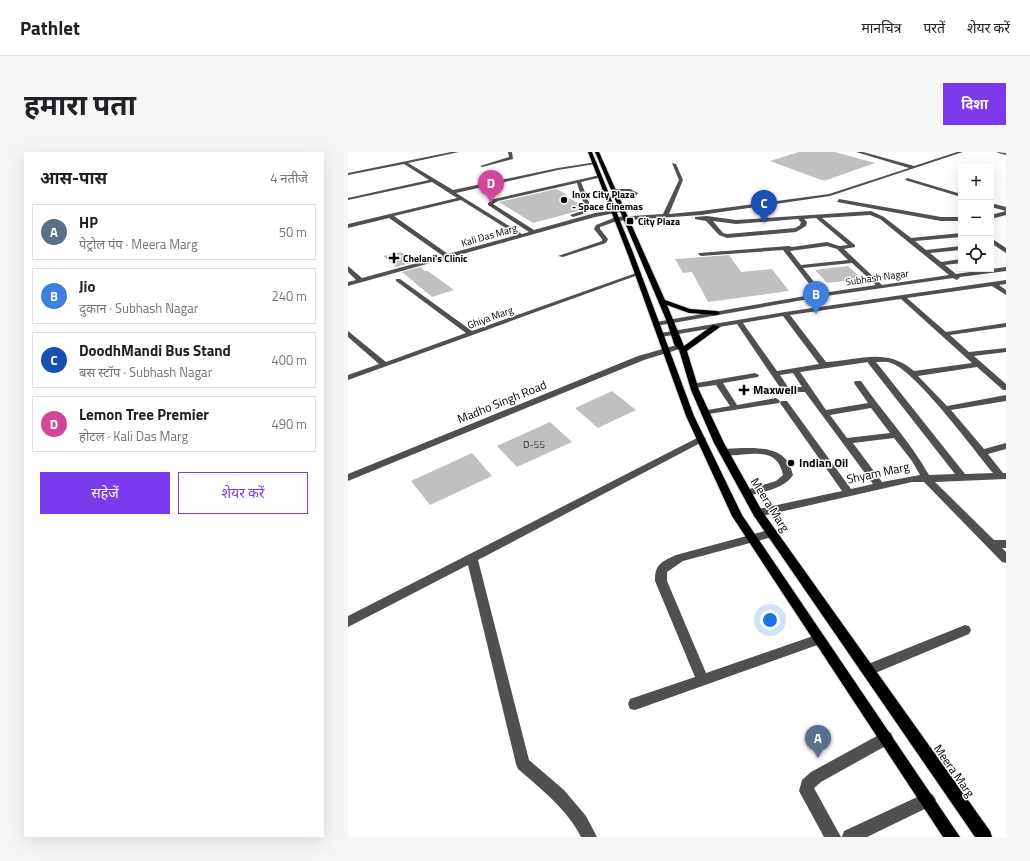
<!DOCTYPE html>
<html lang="hi">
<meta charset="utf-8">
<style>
:root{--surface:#fff;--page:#f6f6f6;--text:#202124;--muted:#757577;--line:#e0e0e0;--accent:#7c3aed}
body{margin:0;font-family:"Titillium Web","Noto Sans Devanagari",sans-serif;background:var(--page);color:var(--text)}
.controls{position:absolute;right:12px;top:12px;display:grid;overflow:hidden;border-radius:0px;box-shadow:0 4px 16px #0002}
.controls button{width:36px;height:36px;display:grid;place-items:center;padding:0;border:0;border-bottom:1px solid var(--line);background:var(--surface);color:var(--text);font:20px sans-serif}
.you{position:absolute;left:422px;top:468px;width:14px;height:14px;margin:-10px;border:3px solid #fff;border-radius:50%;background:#1a73e8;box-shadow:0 0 0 6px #1a73e833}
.badge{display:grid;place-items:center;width:26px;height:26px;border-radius:50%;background:var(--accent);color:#fff;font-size:13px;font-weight:700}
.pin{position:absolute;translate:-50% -33px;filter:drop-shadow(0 1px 2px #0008)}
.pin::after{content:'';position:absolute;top:21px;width:14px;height:12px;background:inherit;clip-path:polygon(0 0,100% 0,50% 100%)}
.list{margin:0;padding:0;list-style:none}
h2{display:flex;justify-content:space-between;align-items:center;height:52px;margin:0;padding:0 16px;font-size:17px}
h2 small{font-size:13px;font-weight:400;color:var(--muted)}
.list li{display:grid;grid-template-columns:26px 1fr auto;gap:12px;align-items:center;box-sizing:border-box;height:56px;margin:0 8px 8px;padding:0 8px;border:1px solid var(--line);border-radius:0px}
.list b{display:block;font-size:15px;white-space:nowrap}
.list p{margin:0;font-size:13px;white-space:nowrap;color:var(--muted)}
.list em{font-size:13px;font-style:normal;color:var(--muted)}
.actions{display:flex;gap:8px;padding:12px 16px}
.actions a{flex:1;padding:9px 0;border:1px solid var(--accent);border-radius:0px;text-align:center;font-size:14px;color:var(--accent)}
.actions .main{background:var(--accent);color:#fff}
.icon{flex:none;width:22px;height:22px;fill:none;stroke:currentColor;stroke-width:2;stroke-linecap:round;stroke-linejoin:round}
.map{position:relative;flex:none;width:658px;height:685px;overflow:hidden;border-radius:0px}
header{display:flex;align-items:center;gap:24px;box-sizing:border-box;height:56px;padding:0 20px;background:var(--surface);border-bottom:1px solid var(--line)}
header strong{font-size:19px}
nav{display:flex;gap:22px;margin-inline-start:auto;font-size:14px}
.intro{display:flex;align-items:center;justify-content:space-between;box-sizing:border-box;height:96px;padding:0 24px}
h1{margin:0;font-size:28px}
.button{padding:10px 18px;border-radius:0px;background:var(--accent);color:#fff;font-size:14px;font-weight:700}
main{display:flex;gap:24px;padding:0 24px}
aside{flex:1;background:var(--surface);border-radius:0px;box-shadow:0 4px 16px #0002}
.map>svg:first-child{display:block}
</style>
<header>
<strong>Pathlet</strong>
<nav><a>मानचित्र</a><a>परतें</a><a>शेयर करें</a></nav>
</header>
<div class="intro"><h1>हमारा पता</h1><a class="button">दिशा</a></div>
<main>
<aside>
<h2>आस-पास<small>4 नतीजे</small></h2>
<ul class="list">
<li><span class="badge" style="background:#5c6f8a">A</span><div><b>HP</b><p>पेट्रोल पंप · Meera Marg</p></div><em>50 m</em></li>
<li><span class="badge" style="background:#3f7fe0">B</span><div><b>Jio</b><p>दुकान · Subhash Nagar</p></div><em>240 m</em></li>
<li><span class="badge" style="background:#1a4fb4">C</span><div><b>DoodhMandi Bus Stand</b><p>बस स्टॉप · Subhash Nagar</p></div><em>400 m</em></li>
<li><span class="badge" style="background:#d1479c">D</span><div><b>Lemon Tree Premier</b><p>होटल · Kali Das Marg</p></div><em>490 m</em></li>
</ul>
<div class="actions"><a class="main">सहेजें</a><a>शेयर करें</a></div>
</aside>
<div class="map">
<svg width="658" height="685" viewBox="0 0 658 685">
<rect width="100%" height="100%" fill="#fff"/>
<!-- building -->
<path fill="#c0c0c0" d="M451,0H487L527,11L476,29L422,9Z
M208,37L218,42L217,44L234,53L230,59L185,71L151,50Z
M53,100L66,110L48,115L35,104Z
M381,103L393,120L424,117L441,139L360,150L344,120L335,121L327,107Z
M500,114L514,127L479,131L467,118Z
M72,115L77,119H80L106,138L84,145L54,120Z
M264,239L288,258L250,276L227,256Z
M202,270L224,290L169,315L149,294Z
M124,301L144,324L82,353L63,329Z"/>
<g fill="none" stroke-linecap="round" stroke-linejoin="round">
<defs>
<path id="major" d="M240,0H244L286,103L346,264L394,363L612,685H595L384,364L338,264L280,103Z
M247,0H251L317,148L342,157L369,159L372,161L369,163L341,161L319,153L336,194L365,173L372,175L339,199L351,238L376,291L414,359L642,679L644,685H627L406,364L366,291L343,238L331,198L326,192L319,170Z"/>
</defs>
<!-- major casing -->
<use href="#major" stroke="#dbdbdb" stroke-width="2"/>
<!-- minor -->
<path fill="#505050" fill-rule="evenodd" d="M103,0H111L60,11L105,38L210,16L249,10L247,12L210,18L108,41L174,82L181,80L140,53V51L146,47L252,23L254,25L233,30L243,56L238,61L225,65L222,63L234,59L237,56L229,31L150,49L145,52L186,78L247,61L275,57L278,59L247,65L0,134V130L8,128L0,120V114L14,126L95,104L41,66L0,76V72L109,46L84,30L0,48V46L81,28L56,12L0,23V21ZM113,48L169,83L100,102L46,64Z
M160,0H164L165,7L134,15L132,14L161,5Z
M508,0H515L566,14L609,0H615L482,44L353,63L269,69L252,75V77L260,87L258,91L215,105L210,104L254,89V87L246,77L248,73L268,65L315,62L331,28L324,11L328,12L335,28L321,62L353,59L481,42L561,16Z
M649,0L658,1V3L650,1Z
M559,26L613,42V45L557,28Z
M264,37H282L290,41L287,45L270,47L268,45L285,41L281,39H266Z
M491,47L593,65H613V69H593L489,50Z
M643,51L658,55V59L643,55Z
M523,59L536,65L563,86L613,81V85L567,89L578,98L613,94V98L582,101L593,110L613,107V111L597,113L608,122L658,115V119L612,125L609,128L605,126L478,144L480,147L477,149L472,145L308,174L304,172L308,170L469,142L435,98L353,104L350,102L351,101L441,94L444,95L479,90L491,94L500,93L468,66L456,67L459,70L458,74L448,80L379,86L371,83L358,69L347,67V65L359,64L388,68ZM522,63L532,67L601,123L534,133L496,97L507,95V93L474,66ZM450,67L453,70L452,73L447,76L379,82L375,81L365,69L388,72ZM479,94L489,97L500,108L453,113L442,99ZM504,111L528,133L475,141L455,116Z
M658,59V63L643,67V63Z
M643,86L658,96V101L643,91Z
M288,121L293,122L0,228V223L31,212L0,185V179L38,210L118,181L48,129V127H52L124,179Z
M658,128V132L651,133L658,138V143L644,134L559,146L598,180L658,171V175L602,183L621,200L658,196V200L626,204L658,232V238H655L629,215L570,224L599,254L658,243V249L603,258L636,297L658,291V297L640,302L655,321H658V327L587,330L646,388H658V396H654L658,400V411L654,410L576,330H564L410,365L406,364L405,361L410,357L494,339L432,251L433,249H439L503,337L525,332L457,240H435L389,172L313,185L309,183L313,181L437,160ZM553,147L624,211L566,219C539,195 511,208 478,210L442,163ZM435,164L471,212L429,219L395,171ZM520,210V211L607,322L581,323C562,289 535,261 513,229H507L506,231L520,251L478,258L452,220ZM528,210C533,210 538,209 543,211C567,218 626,298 645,321L617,322ZM445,221L454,235H440L432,223ZM523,256L542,281L499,286L482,263ZM546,286L564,309L572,323L534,330L505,291Z
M332,192L336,194L335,196L296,208L0,329V322L290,204Z
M407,221L411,223L410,225L375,231L389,253L428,246L432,249L431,251L354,263L353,261L354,259L382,254L368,233L346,236H343V232Z
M353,284L356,285L358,287L356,289L130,408L181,608L216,638L238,664L249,685H233C219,657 193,637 170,617L168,612L120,413L0,475V464Z
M394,296C418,296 439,296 445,323C436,337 414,340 399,344L395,343L394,341L395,339L428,329L435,323C428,285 382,312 371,300L376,297Z
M424,377L428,378L429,381L428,384L335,409L319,420V429L358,521L471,482L475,483L477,487L475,491L287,558L282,557L280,552L282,547L347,525L307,429C307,412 313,410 328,403Z
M617,473L621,474L623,478L621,482L525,522L520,524L515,522L514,518L515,514Z
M538,579L543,581L545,586L543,591L473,630L466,636L493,685H476L451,639L454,628L463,620Z
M580,640L585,643L588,648L585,653L519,685H494L496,679Z"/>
<!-- major -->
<use href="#major" fill="#000" fill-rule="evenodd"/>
</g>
<!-- markers -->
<g fill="#000" stroke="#fff" stroke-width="1.5">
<circle cx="216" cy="48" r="4"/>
<rect x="278" y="65" width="8" height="8" rx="2"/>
<path d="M44 100h4v4h4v4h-4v4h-4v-4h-4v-4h4z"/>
<path d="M394 232h4v4h4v4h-4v4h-4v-4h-4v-4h4z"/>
<circle cx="443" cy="311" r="4"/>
</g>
<g text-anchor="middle" stroke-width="3" stroke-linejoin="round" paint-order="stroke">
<!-- far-poi labels -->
<g font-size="10" font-weight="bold" fill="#000" stroke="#fff" text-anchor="start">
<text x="224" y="46">Inox City Plaza<tspan x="224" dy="12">- Space Cinemas</tspan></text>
<text x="290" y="73">City Plaza</text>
<text x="55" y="110">Chelani's Clinic</text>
</g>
<!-- far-street labels -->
<g font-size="10" fill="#000" stroke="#fff">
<text transform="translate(141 83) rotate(-16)" y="4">Kali Das Marg</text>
<text transform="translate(529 125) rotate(-8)" y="4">Subhash Nagar</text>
<text transform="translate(142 165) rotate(-20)" y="4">Ghiya Marg</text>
</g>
<!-- number labels -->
<g font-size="10" fill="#303030">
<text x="186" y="296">D-55</text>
</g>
<!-- poi labels -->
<g font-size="12" font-weight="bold" fill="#000" stroke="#fff" text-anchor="start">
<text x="405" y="242">Maxwell</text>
<text x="451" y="315">Indian Oil</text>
</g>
<!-- street labels -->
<g font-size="12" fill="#000" stroke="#fff">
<text transform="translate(154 250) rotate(-22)" y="4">Madho Singh Road</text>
<text transform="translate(530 321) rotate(-12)" y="4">Shyam Marg</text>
<text transform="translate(422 353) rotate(58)" y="4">Meera Marg</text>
<text transform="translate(606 619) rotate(55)" y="4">Meera Marg</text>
</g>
</g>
</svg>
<div class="controls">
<button>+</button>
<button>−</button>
<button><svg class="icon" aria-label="locate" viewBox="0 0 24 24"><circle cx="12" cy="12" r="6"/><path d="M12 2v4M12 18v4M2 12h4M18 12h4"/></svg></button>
</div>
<div class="you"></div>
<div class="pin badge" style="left:470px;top:606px;background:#5c6f8a">A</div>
<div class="pin badge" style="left:468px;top:162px;background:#3f7fe0">B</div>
<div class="pin badge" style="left:416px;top:71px;background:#1a4fb4">C</div>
<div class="pin badge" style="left:143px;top:51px;background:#d1479c">D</div>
</div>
</main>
